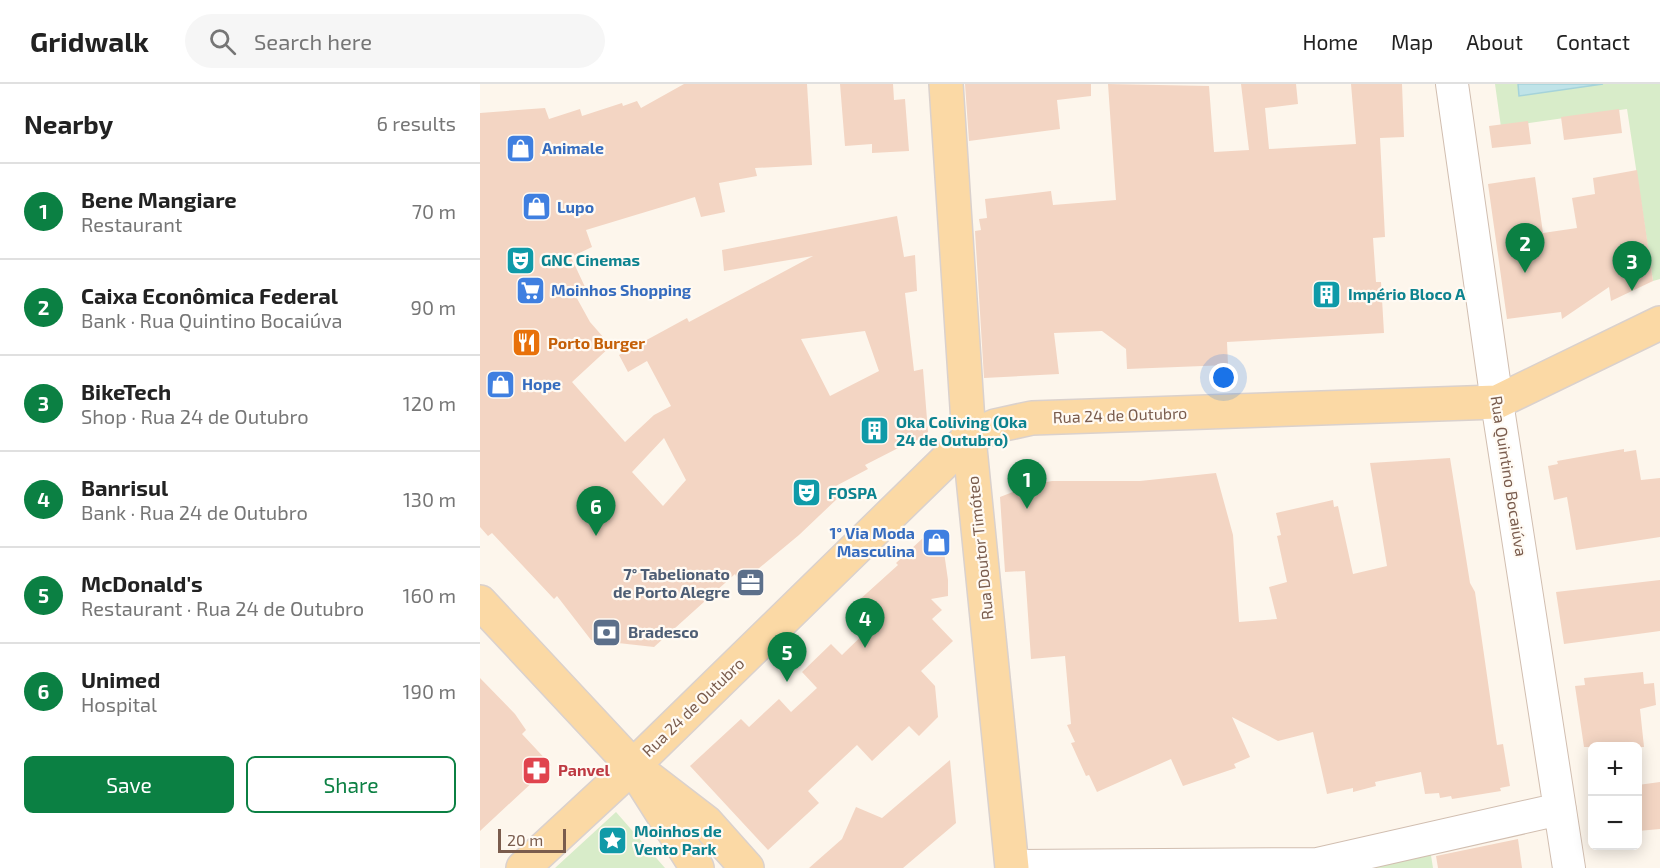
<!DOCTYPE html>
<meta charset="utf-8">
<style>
:root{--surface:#fff;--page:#f6f6f6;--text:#222;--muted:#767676;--line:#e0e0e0;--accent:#0b8043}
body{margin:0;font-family:"Exo 2",sans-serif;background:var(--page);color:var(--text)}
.controls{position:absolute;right:18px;bottom:18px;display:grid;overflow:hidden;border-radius:9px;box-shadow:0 3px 15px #0003}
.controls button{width:54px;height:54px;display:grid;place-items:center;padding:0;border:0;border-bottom:2px solid var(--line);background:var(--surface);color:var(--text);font:30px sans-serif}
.scale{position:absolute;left:18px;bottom:15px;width:68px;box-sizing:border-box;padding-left:6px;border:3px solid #7a5c4d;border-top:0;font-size:16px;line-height:21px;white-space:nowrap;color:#7a5c4d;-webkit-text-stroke:4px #fffaf3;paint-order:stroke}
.you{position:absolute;left:744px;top:294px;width:21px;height:21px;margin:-15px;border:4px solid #fff;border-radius:50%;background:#1a73e8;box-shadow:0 0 0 9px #1a73e833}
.badge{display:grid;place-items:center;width:39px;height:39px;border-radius:50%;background:var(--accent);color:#fff;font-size:20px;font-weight:700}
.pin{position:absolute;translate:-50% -50px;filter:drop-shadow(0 2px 3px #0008)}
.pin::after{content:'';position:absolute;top:32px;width:21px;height:18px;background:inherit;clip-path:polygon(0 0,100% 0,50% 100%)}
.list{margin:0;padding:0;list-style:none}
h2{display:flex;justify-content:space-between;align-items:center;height:78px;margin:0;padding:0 24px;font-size:26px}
h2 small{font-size:20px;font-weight:400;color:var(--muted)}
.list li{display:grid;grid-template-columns:39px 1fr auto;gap:18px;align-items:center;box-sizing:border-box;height:96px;padding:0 24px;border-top:2px solid var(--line)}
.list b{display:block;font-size:22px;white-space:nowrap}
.list p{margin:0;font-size:20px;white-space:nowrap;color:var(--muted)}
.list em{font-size:20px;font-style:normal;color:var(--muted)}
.actions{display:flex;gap:12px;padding:18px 24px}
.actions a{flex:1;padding:14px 0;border:2px solid var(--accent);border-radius:9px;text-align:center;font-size:21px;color:var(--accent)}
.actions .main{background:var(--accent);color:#fff}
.icon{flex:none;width:33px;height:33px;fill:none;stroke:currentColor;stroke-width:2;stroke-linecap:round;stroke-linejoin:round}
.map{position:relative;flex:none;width:1180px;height:784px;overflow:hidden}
header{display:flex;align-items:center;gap:36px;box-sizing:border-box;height:84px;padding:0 30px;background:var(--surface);border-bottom:2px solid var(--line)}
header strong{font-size:28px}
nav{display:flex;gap:33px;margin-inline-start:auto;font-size:21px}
.search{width:420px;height:54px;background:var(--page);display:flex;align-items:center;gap:15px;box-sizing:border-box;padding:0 21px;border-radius:33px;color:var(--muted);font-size:22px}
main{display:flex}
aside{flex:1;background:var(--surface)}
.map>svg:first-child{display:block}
</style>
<header>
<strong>Gridwalk</strong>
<div class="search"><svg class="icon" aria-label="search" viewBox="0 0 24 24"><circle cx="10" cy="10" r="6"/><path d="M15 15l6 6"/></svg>Search here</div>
<nav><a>Home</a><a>Map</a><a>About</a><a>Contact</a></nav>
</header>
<main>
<aside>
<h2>Nearby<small>6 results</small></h2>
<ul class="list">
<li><span class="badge">1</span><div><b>Bene Mangiare</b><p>Restaurant</p></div><em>70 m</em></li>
<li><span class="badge">2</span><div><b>Caixa Econômica Federal</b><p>Bank · Rua Quintino Bocaiúva</p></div><em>90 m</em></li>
<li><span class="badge">3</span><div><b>BikeTech</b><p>Shop · Rua 24 de Outubro</p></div><em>120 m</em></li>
<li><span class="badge">4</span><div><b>Banrisul</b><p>Bank · Rua 24 de Outubro</p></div><em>130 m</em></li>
<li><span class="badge">5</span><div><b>McDonald's</b><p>Restaurant · Rua 24 de Outubro</p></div><em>160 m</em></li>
<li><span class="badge">6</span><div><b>Unimed</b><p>Hospital</p></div><em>190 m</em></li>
</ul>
<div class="actions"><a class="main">Save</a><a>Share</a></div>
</aside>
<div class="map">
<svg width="1180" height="784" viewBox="0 0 1180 784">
<rect width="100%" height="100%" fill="#fdf6ec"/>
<!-- green -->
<path fill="#d8ecc9" d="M1015,0H1180V195L1173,197L1147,25L1021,43Z
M136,728L185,784H75Z
M950,765L953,784H886Z"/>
<!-- water -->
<path fill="#bfe3e8" stroke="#a5d3da" stroke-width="1.5" d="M1038,0H1123L1039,12Z"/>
<!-- building -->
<path fill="#f3d5c3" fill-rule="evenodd" d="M204,0H327L332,81L275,84L277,92L239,99L245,128L221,133L215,113L106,146L112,163L91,173L105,203L94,209L110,238L131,262L92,298L145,358L174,331L191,322L167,277L148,288L139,271L207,234L209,238L333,172L244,187L242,166L417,132L424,173L435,171L437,207L425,209L434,287L443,285L448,348L429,363L428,359L385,381L388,385L354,403L359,413L319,451L260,500L255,490L174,563L111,556L77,512L74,515L12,449L8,452L0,443V29L65,24L69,35L100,25L102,32L142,19L143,22L157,17L161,24ZM385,247L399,287L350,312L321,255ZM184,354L206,396L183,422L152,388Z
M360,0H413L414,16L425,15L429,67L392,69V60L365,62Z
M485,0H611V12L577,16L580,45L489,57Z
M628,0L729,2L734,68L769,66L761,0H816L818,20L785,24L789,65L876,60L871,0H922L924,53L900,54L905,153L893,154L896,198H901L904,249L747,258L748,281L647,285L646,265L622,247L574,249L579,290L504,294L495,147L501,146L499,135L507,134L505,115L571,107L573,121L636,116Z
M1139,25L1142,49L1084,56L1081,33Z
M1048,37L1051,60L1012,64L1009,42Z
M1157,86L1173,197L1131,217L1129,203L1082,235L1081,228L1027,235L1008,100L1055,93L1063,149L1097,144L1092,114L1115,110L1113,94Z
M1144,365V368L1156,366L1161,396L1180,394V453L1096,466L1087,413L1074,416L1068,382L1078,380L1077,377Z
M970,374L990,499L995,508L1017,661L1023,660L1030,702L1020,704L1021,707L972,715L971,712L960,714L959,709L945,710L941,688L895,698L896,702L873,708V704L847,710L833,648L798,657L752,633L770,673L754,680L756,684L703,702L691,675L617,708L609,691L606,692L591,659L595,658L587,641L591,640L585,572L551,575L545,487L525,488L520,413L551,401L572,397H660L736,389L753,451L759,538L797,535L789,503L807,498L797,452L801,451L796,429L853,416L854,423L858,422L873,490L907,482L890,379Z
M452,451L462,454L468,496V512L451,515L462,526L452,535L473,557L441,587L455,602L458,633L439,652L429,642L392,677L377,661L328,707L339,719L288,766L210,682L261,635L269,643L299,615L311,628L337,604L322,588L351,560L362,571L396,538L377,518L418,481L416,479L444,453Z
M1180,496V547L1084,560L1076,508Z
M1163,588L1164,600L1174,599L1176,621L1160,625L1164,663H1104L1095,602L1105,601L1104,594Z
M0,594L35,630L46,646L42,650L71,681L0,747Z
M470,676L476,739L423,784H329L362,755L376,723L402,734Z
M1180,698V745L1158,747V701Z
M1038,755L1042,784H958L956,772Z"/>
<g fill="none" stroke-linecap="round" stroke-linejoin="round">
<defs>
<path id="minor" d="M972,0L1017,318L1089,784
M533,782L837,780L1080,725"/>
<path id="major" d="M466,0L489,354L532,784
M0,518L153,682L226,738L267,784
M163,699L217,784
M43,784L153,682L489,354L515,342L552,334L1017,318L1180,239"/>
</defs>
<!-- minor casing -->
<use href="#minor" stroke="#d1beb0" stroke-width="34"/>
<!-- major casing -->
<use href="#major" stroke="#dad1cd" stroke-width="36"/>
<!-- minor -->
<use href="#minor" stroke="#fff" stroke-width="32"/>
<!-- major -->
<use href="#major" stroke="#fbd9a5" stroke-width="33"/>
</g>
<!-- icons -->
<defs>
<symbol id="shop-square" viewBox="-11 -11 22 22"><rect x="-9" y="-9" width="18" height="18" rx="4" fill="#3f7fe0" stroke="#fffaf3"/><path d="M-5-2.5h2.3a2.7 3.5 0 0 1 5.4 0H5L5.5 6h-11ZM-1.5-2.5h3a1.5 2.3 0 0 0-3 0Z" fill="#fff"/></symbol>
<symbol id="theatre-square" viewBox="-11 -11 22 22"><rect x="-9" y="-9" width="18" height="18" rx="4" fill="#0f9aa8" stroke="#fffaf3"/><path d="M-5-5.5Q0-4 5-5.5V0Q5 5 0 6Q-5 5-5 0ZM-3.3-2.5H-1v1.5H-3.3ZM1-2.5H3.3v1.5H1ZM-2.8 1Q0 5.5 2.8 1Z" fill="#fff"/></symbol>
<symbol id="supermarket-square" viewBox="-11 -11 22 22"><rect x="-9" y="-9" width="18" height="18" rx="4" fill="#3f7fe0" stroke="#fffaf3"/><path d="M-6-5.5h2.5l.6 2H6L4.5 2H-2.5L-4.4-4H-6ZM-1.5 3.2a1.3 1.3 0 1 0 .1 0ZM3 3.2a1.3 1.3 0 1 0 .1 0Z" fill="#fff"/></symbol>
<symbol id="building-square" viewBox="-11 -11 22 22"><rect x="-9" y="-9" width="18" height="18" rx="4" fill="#0f9aa8" stroke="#fffaf3"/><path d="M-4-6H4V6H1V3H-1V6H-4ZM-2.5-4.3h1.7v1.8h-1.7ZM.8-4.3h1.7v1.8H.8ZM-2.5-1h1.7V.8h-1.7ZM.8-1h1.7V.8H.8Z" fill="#fff"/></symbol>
<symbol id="restaurant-square" viewBox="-11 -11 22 22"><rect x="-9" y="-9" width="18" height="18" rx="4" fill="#e8710a" stroke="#fffaf3"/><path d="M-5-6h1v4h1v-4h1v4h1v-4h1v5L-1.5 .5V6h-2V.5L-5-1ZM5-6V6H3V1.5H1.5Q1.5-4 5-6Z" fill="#fff"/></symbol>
<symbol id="office-square" viewBox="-11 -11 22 22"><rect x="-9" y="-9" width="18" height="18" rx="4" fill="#5c6f8a" stroke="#fffaf3"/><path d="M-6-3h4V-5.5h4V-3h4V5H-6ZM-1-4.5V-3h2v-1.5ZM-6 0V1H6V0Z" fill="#fff"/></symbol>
<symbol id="bank-square" viewBox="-11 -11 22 22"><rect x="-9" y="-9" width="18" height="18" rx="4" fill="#5c6f8a" stroke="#fffaf3"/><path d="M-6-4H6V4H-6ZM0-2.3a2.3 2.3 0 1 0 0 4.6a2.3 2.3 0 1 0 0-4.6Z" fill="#fff"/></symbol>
<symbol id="pharmacy-square" viewBox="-11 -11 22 22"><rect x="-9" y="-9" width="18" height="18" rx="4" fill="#e0444e" stroke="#fffaf3"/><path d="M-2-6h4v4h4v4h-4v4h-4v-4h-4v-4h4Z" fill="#fff"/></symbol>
<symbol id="sight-square" viewBox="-11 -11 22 22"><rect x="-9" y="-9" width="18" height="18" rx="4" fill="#0f9aa8" stroke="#fffaf3"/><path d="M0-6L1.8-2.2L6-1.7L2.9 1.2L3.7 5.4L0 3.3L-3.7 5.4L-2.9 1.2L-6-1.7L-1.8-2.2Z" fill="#fff"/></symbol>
</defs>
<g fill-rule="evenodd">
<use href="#shop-square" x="24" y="48" width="33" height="33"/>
<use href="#shop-square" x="40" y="106" width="33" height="33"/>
<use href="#theatre-square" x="24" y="160" width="33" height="33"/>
<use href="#supermarket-square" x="34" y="190" width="33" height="33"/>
<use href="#building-square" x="830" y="194" width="33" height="33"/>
<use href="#restaurant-square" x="30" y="242" width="33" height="33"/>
<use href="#shop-square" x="4" y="284" width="33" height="33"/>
<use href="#building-square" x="378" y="330" width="33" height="33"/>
<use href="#theatre-square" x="310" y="392" width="33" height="33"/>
<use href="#shop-square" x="440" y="442" width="33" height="33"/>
<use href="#office-square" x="254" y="482" width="33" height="33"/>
<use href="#bank-square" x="110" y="532" width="33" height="33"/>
<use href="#pharmacy-square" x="40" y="670" width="33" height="33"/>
<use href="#sight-square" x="116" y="740" width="33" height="33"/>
</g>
<g text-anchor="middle" stroke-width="4.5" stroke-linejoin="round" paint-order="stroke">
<!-- shop labels -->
<g font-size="16" font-weight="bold" fill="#366cbe" stroke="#fffaf3" text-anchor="start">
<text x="62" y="70">Animale</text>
<text x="77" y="129">Lupo</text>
<text x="71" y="212">Moinhos Shopping</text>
<text x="42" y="306">Hope</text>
<text x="435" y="455" text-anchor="end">1° Via Moda<tspan x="435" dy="18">Masculina</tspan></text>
</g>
<!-- culture labels -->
<g font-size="16" font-weight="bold" fill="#0d838f" stroke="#fffaf3" text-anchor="start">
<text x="61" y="182">GNC Cinemas</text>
<text x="868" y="216">Império Bloco A</text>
<text x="416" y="344">Oka Coliving (Oka<tspan x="416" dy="18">24 de Outubro)</tspan></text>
<text x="348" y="415">FOSPA</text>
<text x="154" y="753">Moinhos de<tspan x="154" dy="18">Vento Park</tspan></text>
</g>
<!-- food labels -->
<g font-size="16" font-weight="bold" fill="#c56008" stroke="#fffaf3" text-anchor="start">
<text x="68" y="265">Porto Burger</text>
</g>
<!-- street labels -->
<g font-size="16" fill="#7a5c4d" stroke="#fffaf3">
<text transform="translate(640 331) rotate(-2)" y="6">Rua 24 de Outubro</text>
<text transform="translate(1029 392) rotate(81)" y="6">Rua Quintino Bocaiúva</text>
<text transform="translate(500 464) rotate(-96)" y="6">Rua Doutor Timóteo</text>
<text transform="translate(213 623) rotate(-44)" y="6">Rua 24 de Outubro</text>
</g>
<!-- service labels -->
<g font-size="16" font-weight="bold" fill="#4e5e75" stroke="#fffaf3" text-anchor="end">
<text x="250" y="496">7° Tabelionato<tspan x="250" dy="18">de Porto Alegre</tspan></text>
<text x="148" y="554" text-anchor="start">Bradesco</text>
</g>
<!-- health labels -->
<g font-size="16" font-weight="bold" fill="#be3a42" stroke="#fffaf3" text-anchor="start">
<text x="78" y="692">Panvel</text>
</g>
</g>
</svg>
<div class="controls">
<button>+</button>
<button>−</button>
</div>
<div class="scale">20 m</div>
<div class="you"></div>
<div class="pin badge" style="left:547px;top:425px">1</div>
<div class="pin badge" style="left:1045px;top:189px">2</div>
<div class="pin badge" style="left:1152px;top:207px">3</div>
<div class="pin badge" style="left:385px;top:564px">4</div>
<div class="pin badge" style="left:307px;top:598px">5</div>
<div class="pin badge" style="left:116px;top:452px">6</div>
</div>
</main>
